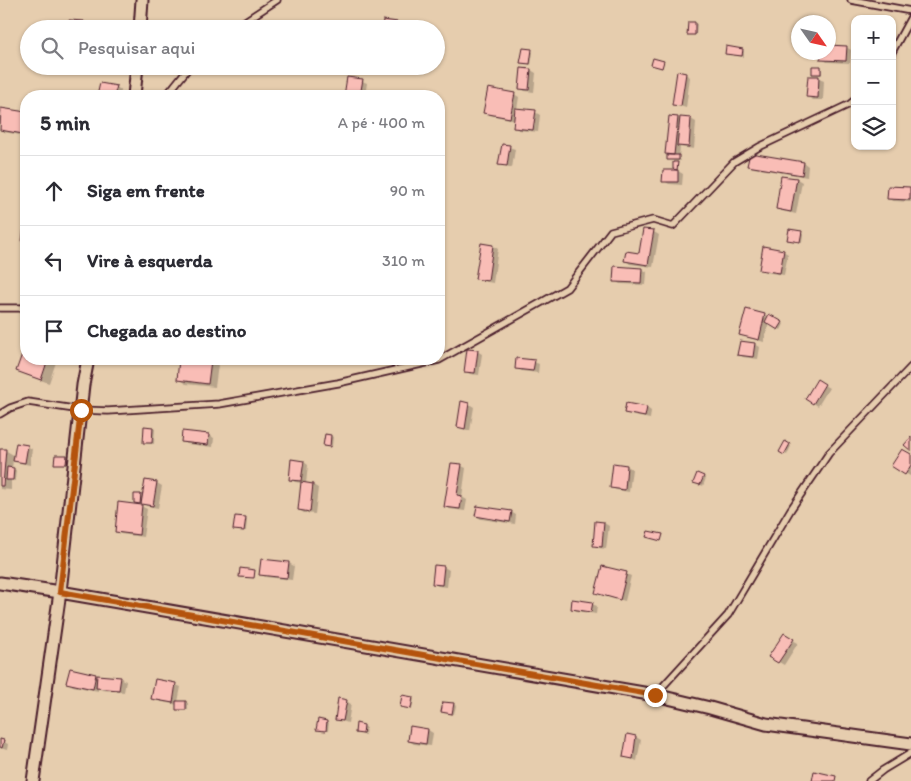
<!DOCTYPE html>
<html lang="pt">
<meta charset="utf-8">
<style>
:root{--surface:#fff;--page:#f7f7f7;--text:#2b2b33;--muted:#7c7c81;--line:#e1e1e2}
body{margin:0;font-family:Itim,sans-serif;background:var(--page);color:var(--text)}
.controls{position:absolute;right:15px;top:15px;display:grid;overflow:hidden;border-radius:10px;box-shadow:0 1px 4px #0004}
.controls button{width:45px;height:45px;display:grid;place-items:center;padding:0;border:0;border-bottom:1px solid var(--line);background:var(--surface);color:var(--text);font:25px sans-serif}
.compass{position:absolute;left:791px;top:15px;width:45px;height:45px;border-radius:50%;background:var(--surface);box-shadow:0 1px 4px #0004;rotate:124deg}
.stop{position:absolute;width:15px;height:15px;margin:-11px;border:4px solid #b45309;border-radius:50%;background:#fff}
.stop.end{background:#b45309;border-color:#fff;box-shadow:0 1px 5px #0008}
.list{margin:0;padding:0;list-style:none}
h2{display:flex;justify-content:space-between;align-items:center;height:65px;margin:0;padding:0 20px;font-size:21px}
h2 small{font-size:16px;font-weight:400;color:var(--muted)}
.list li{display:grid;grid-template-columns:32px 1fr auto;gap:15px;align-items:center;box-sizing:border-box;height:70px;padding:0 20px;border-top:1px solid var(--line)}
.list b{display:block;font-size:19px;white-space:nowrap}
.list em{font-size:16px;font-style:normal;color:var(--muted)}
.icon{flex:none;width:28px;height:28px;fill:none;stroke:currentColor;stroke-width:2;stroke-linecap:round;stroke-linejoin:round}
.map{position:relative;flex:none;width:911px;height:781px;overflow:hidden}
.search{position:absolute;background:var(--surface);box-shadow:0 1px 4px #0004;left:20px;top:20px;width:425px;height:55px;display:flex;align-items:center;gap:12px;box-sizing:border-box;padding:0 18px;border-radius:28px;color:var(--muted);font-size:19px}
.panel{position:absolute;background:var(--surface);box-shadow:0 1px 4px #0004;left:20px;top:90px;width:425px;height:275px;border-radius:20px}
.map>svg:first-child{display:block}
</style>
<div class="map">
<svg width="911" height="781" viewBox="0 0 911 781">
<rect width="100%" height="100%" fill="#e6cdae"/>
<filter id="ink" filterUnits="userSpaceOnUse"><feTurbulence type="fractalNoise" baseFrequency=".02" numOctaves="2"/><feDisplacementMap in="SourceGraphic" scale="10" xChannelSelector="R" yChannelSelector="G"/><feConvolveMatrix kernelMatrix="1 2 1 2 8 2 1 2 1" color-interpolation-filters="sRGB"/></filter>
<g filter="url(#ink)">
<!-- shadow -->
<path fill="#0003" d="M689,23L697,24L696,35L688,34Z
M846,47L851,50L850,63L827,62L822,59L828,52Z
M742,50L744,51V57L726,54Z
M531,51L533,52L531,65L522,62Z
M820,67L822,68V75L813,74Z
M531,70L536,73L534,92L525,91L520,88Z
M685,74L690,77L686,108L673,104Z
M809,77L819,78L824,80L823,100H813L808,97Z
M348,78L362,81L367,83L365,96H345Z
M101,84L116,87L121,90L120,96H98Z
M514,94L519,97L517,109L535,112L540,115L538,132L519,130L514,127L515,120L490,115L485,112Z
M2,110L26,114V136L4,132L0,130Z
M678,118L681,120V118L691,119L696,122L694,149L680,147L679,157L681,161L670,160L667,154Z
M503,145L515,149L512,168L500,164Z
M804,163L808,166L807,177L754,168L749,166Z
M678,171L683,174L682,185L669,184L664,181Z
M797,179L802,182L796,214L782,211L777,209Z
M889,188L911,189V202L893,201L888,199Z
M654,232L659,235L653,267L630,264L626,261L640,255Z
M801,233L803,234L802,242L788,239Z
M493,246L498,249L493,283L482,281L477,278Z
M783,251L788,254L784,275L765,272L760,269Z
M615,267L642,269L647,272L646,285L620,284L615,281Z
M747,311L769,317V316L784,324L781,330L769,323L764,342L746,337L741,335Z
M741,342L755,344L760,347L758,359L743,357L739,354Z
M26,346V359H57L49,383L26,375L18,371Z
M477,351L482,354L479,375L470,374L465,371Z
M180,359L210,361L218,365L215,387L186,384L178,379Z
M534,362L539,364L538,373L522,371L517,368Z
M817,381L829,388L818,406L807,399Z
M469,404L474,407L470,431L458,427Z
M647,408L651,411L650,419L631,415L626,412Z
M153,428L155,429L154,444L146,443L144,442Z
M183,432L209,435L214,438L213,447L187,444L182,442Z
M331,436L333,437L332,447H326L324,446Z
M785,443L791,446L787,455L781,451Z
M27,446L32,449L30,465L20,463L13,459L12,469L16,470L15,481L11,480V490L0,489V450H5L15,456Z
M911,455V475L910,476L893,466Z
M66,456L68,457V465L56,463Z
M304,462L308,465L306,484L313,485L318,488L315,514L304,513L299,510L302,483L295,482L290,479Z
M614,465L627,466L632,469L629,492L617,490L612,488Z
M462,466L466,468L462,497L467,500L465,511L450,509L445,506Z
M698,475L706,478L703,486L695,482Z
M157,483L162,486L158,508L147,506L142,503L137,504L147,509L143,537L121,534L116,532L141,506L135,502L140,496L143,497Z
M511,512L516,515L515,524L481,519L476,516Z
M245,518L247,519L246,531L234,529Z
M596,523H604L609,526L606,549L599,548L594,545Z
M262,560L289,563L294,566L292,580L266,577L261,575Z
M444,567L449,570L447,587L438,586L433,583Z
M626,574L631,576L625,601L597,593Z
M592,604L597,606L596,614L577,611L572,608Z
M784,635L798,643L784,665L770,657Z
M71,670L98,677L121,679L126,681L124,692L102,690L98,688V691L73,686L68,683Z
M176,685L181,687L178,702L188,703V710H180L178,709V705L158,701L153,698Z
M412,698L414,699L412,709L401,707Z
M346,701L351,704L348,723L336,719Z
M454,704L456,706L454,714L444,713Z
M327,722L329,723L328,731L319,730Z
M364,726L366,727L365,735L356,733Z
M411,728L428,730L433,733L431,746L414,744L409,741Z
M636,737L641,740L637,761L624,756Z
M0,740L8,744L7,750L0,748Z"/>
<!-- building -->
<path fill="#f9bdb6" stroke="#4a1f2b" d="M69,20L84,21L83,29H68Z
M383,20L398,22L397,29H382Z
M688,22H695V35H687Z
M828,45L847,46L846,61L820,60L821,52H828Z
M726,46L743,49L742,56L725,54Z
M523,48L532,49L530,64L520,63Z
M653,58L664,61L662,68L651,65Z
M812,66H821V74H812Z
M521,68L531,69L529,90L519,89Z
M677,71L686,73L681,106L672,105Z
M808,76H819L818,98L806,97Z
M347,77L363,79L360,96H344Z
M100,83L117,86L114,96H97Z
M488,88L515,93L510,118L483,113Z
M1,108L26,112L23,134L0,130Z
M515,108L536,110L533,130L513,128Z
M669,116L678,117L674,155L665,154Z
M680,117L691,118L689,147L677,146Z
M502,144L510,145L507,166L498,165Z
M750,153L804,162L802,175L747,166Z
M667,155H679V160H667Z
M673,162H678L677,170L673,169Z
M663,170H678V182H662Z
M781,176L797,178L791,212L776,209Z
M888,186L910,187V200L887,199Z
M25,217H26V242H22Z
M643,229L654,230L648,265L624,261L626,251L639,253Z
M789,229L802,231L800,242L787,240Z
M481,243L493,245L488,281L475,279Z
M763,246L784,250L780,273L759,270Z
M614,266L642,268L641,283L613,282Z
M746,309L765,314L759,340L739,335Z
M769,314L783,322L778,330L765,322Z
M740,341L755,343L753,357L737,355Z
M26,343V359H48L41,380L16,371Z
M467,349L478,350L475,373L464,372Z
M516,358L535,360L533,371L515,369Z
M179,359L211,360L208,384L177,380Z
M817,379L825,384L813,404L805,399Z
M461,401L469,403L465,429L457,427Z
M626,403L647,407L645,417L624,413Z
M144,426L153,427L152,443H143Z
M182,431L209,434L208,445L181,442Z
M325,434L331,435L330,447L323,446Z
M911,437V451L904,445Z
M785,441L790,444L784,455L779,452Z
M16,443L28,445L25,463L13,461Z
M0,449H6L3,486H0Z
M902,449L911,454V465L905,475L891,466Z
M55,455H67L66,464H54Z
M291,459L304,461L301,481L289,480Z
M451,463L462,464L457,495L462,496L460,509L444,507Z
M613,463L627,465L625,490L610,488Z
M7,467L14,468L13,480H6Z
M697,473L704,476L700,485L693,483Z
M145,480L157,482L153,506L141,504Z
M301,482L313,484L310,512L298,510Z
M134,494H141L140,504L134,503Z
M118,502L142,505L139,535L115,532Z
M477,506L512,511L510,522L475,516Z
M235,516L246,517L244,531L233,530Z
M595,521L604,522L602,547L593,546Z
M648,531L663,534L661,541L646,537Z
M261,559L289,562L287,578L259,575Z
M434,565L444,566L442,585L432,584Z
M602,566L627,572L620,600L595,593Z
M240,568L255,570L254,578L239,577Z
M572,599L593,602L591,612L571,609Z
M784,633L794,639L778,663L768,657Z
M70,668L96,674L93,689L66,683Z
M97,675L121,677L119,690L96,688Z
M155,679L176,683L173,703L151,699Z
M402,695L413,697L411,709L400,707Z
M338,698L347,700L343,721L335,720Z
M176,701H186V710H176Z
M443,702L454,703L452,714L441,712Z
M318,719L327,721L326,731L316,730Z
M356,723L364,725L363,734L355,733Z
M410,726L428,729L426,744L408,741Z
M627,734L636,736L633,759L623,757Z
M0,739L4,740L2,748L0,747Z
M814,771L836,776L835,781H812Z"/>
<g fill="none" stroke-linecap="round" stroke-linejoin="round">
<defs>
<path id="service" d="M851,0L911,11
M233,29L277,0
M892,52L911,17
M166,96L190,66
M0,308H26
M0,414L10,408L28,402L81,410L108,411L219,404L338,383L439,360L567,288L611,231L653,220L673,226L734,162L759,147L850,104L855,100
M655,695L728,615L791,509L829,453L911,367
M869,781L883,770L911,753"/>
<path id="minor" d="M140,29L142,0
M134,96L137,66
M0,583L60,592L655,695L710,708L766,724L911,744
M33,781L60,592L83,385L88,359"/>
</defs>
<!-- service casing -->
<use href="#service" stroke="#4a1f2b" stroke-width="9"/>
<!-- minor casing -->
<use href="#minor" stroke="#4a1f2b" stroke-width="15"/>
<!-- service -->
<use href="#service" stroke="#e6cdae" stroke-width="5.5"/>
<!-- minor -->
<use href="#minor" stroke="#e6cdae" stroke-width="11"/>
</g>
</g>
<g fill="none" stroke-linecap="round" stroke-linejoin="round" filter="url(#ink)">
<!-- route -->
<path stroke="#b45309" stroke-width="6" d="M81,410L60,592L655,695"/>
</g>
</svg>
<div class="controls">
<button>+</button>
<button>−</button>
<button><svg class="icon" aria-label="layers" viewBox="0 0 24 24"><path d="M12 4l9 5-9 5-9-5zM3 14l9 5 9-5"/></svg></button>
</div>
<svg class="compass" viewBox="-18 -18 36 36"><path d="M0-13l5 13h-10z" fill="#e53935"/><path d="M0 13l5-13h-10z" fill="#7c7c81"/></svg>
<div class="stop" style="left:81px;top:410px"></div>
<div class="stop end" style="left:655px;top:695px"></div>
<div class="search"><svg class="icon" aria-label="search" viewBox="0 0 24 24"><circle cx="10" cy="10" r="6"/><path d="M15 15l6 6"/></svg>Pesquisar aqui</div>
<section class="panel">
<h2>5 min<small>A pé · 400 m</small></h2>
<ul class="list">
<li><svg class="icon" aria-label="ahead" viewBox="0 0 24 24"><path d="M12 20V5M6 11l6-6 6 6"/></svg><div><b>Siga em frente</b></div><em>90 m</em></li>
<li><svg class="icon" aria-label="left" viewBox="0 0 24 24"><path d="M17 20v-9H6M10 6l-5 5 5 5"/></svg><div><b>Vire à esquerda</b></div><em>310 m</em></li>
<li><svg class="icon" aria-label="arrive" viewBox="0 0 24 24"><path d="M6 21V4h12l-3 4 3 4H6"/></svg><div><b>Chegada ao destino</b></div></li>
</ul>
</section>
</div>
